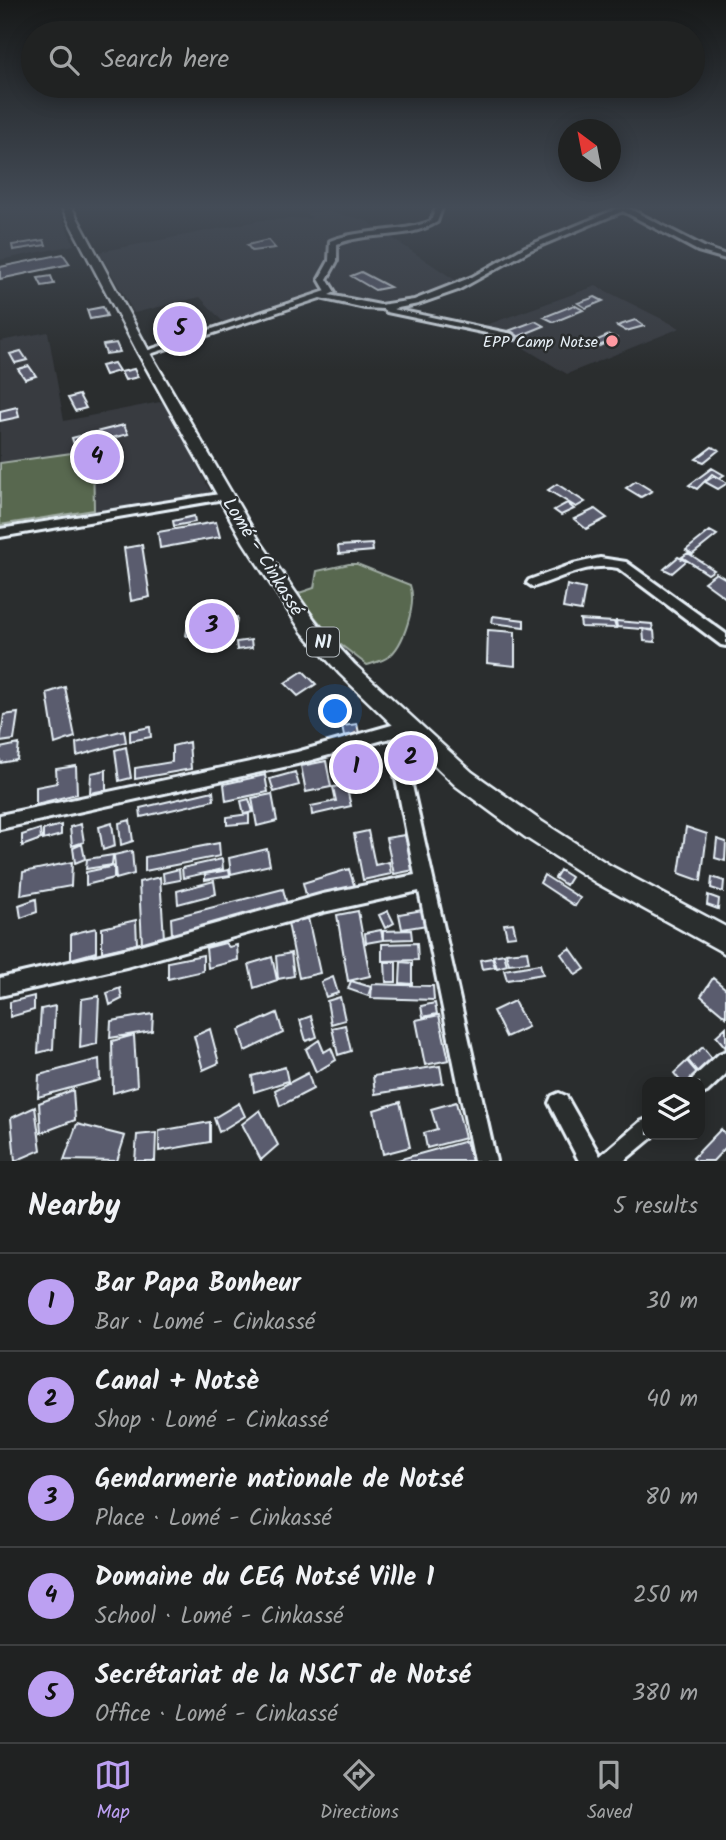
<!DOCTYPE html>
<meta charset="utf-8">
<style>
:root{--surface:#202222;--page:#282a2a;--text:#f1f3f6;--muted:#a2a4a5;--line:#3d3f40;--accent:#bca0f2}
body{margin:0;font-family:Kalam,sans-serif;background:var(--page);color:var(--text)}
.controls{position:absolute;right:21px;bottom:21px;display:grid;overflow:hidden;border-radius:14px;box-shadow:0 4px 18px #0003}
.controls button{width:63px;height:63px;display:grid;place-items:center;padding:0;border:0;border-bottom:2px solid var(--line);background:var(--surface);color:var(--text);font:35px sans-serif}
.compass{position:absolute;left:558px;top:119px;width:63px;height:63px;border-radius:50%;background:var(--surface);box-shadow:0 4px 18px #0003;rotate:328deg}
.you{position:absolute;left:336px;top:712px;width:24px;height:24px;margin:-18px;border:5px solid #fff;border-radius:50%;background:#1a73e8;box-shadow:0 0 0 10px #1a73e833}
.badge{display:grid;place-items:center;width:46px;height:46px;border-radius:50%;background:var(--accent);color:#111;font-size:23px;font-weight:700}
.pin{position:absolute;translate:-50% -50%;border:4px solid #fff;box-shadow:0 2px 7px #0006}
.list{margin:0;padding:0;list-style:none}
h2{display:flex;justify-content:space-between;align-items:center;height:91px;margin:0;padding:0 28px;font-size:30px}
h2 small{font-size:23px;font-weight:400;color:var(--muted)}
.list li{display:grid;grid-template-columns:46px 1fr auto;gap:21px;align-items:center;box-sizing:border-box;height:98px;padding:0 28px;border-top:2px solid var(--line)}
.list b{display:block;font-size:26px;white-space:nowrap}
.list p{margin:0;font-size:23px;white-space:nowrap;color:var(--muted)}
.list em{font-size:23px;font-style:normal;color:var(--muted)}
.icon{flex:none;width:38px;height:38px;fill:none;stroke:currentColor;stroke-width:2;stroke-linecap:round;stroke-linejoin:round}
.map{position:relative;flex:none;width:726px;height:1161px;overflow:hidden}
.search{position:absolute;background:var(--surface);box-shadow:0 4px 18px #0003;left:21px;right:21px;top:21px;height:77px;display:flex;align-items:center;gap:18px;box-sizing:border-box;padding:0 24px;border-radius:38px;color:var(--muted);font-size:26px}
.sheet{height:581px;background:var(--surface)}
nav{display:flex;justify-content:space-around;align-items:center;box-sizing:border-box;height:98px;border-top:2px solid var(--line);background:var(--surface);font-size:19px;color:var(--muted)}
nav a{display:grid;justify-items:center;gap:4px}
nav .on{color:var(--accent)}
.map>svg:first-child{display:block}
</style>
<div class="map">
<svg width="726" height="1161" viewBox="0 0 726 1161">
<rect width="100%" height="100%" fill="#2a2d2e"/>
<filter id="ink" filterUnits="userSpaceOnUse"><feTurbulence type="fractalNoise" baseFrequency=".0143" numOctaves="2"/><feDisplacementMap in="SourceGraphic" scale="14" xChannelSelector="R" yChannelSelector="G"/><feConvolveMatrix kernelMatrix="1 2 1 2 8 2 1 2 1" color-interpolation-filters="sRGB"/></filter>
<g filter="url(#ink)">
<!-- built -->
<path fill="#383b41" d="M0,208H58L74,245L0,260Z
M326,211L365,220L458,282L396,304L331,295L309,297L226,325L200,297L134,313L99,252L263,220L312,218L304,213Z
M596,286L680,328L567,374L486,325Z
M48,332L64,421L165,401L211,493L0,526V341Z"/>
<!-- green -->
<path fill="#596850" stroke="#a0aca4" stroke-width="2" d="M93,450L94,510L0,525V463Z
M349,564H357L410,585C417,603 404,646 388,657C383,661 373,663 367,665L332,638L296,594L314,588L317,571Z"/>
<!-- building -->
<path fill="#5a5c6e" stroke="#e8f1f8" stroke-width="2" d="M44,240L46,245L13,250L12,245Z
M268,240L275,248L252,251L247,245Z
M63,254L70,264L0,279V267Z
M361,272L390,287L375,290L351,276Z
M51,276L54,284L42,286L38,278Z
M595,297L603,301L586,308L578,303Z
M574,305L583,310L554,322L544,317Z
M103,307L107,316L90,319L87,310Z
M635,320L644,326L626,331L617,326Z
M535,321L544,326L517,337L508,331Z
M609,335L616,338L593,349L586,345Z
M116,343L120,352L106,354L103,345Z
M21,351L27,360L15,363L10,354Z
M114,363L119,371L105,375L101,366Z
M29,366L36,376L25,379L18,369Z
M134,369L138,377L125,380L121,372Z
M79,395L86,408L75,411L68,398Z
M17,407L19,417L0,421V411Z
M124,425L128,434L75,447L72,438Z
M712,447L719,450L704,462L696,459Z
M712,468L724,475L719,478L712,474L697,489L689,485Z
M714,476L726,482V484L718,489L705,482Z
M636,481L652,491L641,497L626,488Z
M557,484L585,502L576,507L548,490Z
M567,503L574,509L561,515L554,510Z
M595,509L607,518L586,529L574,519Z
M194,516L195,522L174,526L173,521Z
M216,522L220,537L160,548L158,532Z
M710,531L717,535L693,554L686,550Z
M372,544L373,551L339,554L338,546Z
M142,545L150,597L131,601L124,548Z
M688,553L714,570L708,574L682,557Z
M678,557L686,561L672,573L664,569Z
M716,573L726,579V598L704,582Z
M567,585L585,589L581,611L563,608Z
M493,616L524,620V627L492,623Z
M237,617L235,634L186,636L189,619Z
M580,620L614,622L616,628L581,627Z
M616,621L652,624L653,630L617,627Z
M643,629L654,631L655,642L644,641Z
M488,630L515,632V666L487,663Z
M251,640L252,648L237,650L236,642Z
M303,671L316,684L298,696L285,683Z
M65,687L75,737L55,744L47,693Z
M18,713L14,740L0,742L4,715Z
M357,724L359,733L344,736L342,726Z
M150,727L151,737L130,741V731Z
M124,730L126,742L77,756L76,743Z
M189,742L191,769L135,779V768L172,762V746Z
M19,744L17,760L0,763V748Z
M126,747L131,778L119,781L115,750Z
M413,754L427,768L420,773L408,758Z
M326,761L331,787L306,792L301,766Z
M375,763L377,772L361,775L359,766Z
M76,766L77,794L36,804V787L57,783L56,769Z
M106,770V790L90,793L91,773Z
M295,772L299,785L274,792L270,779Z
M265,775L268,792L226,801L224,784Z
M346,785L351,806L312,815L311,806L336,801L333,787Z
M213,791L214,800L141,817L140,808Z
M272,794L277,821L257,826L252,798Z
M249,799L253,812L244,814L241,801Z
M249,814V823L227,825V817Z
M130,820L133,841L121,845L119,823Z
M112,823L115,846L103,850L99,827Z
M81,824L84,842L72,846L70,827Z
M61,825V835L43,840V830Z
M686,827L707,834L701,881L679,873Z
M40,829L41,839L22,846V835Z
M368,831L375,865L389,862L391,874L363,880L354,834Z
M405,835L414,870L394,874L386,838Z
M717,839L726,842L725,861L715,858Z
M219,843L220,856L145,871V857Z
M82,844L85,859L75,863L73,848Z
M267,849L270,865L231,874L229,858Z
M132,851L134,874L116,879L114,855Z
M113,855L112,865L86,869L87,859Z
M222,859L223,869L183,878L182,868Z
M72,862L71,886L21,895L23,872Z
M114,866V878L86,885V872Z
M179,869L180,880L164,883L163,873Z
M349,869L355,888L308,903L303,883Z
M229,870L230,876L205,880V874Z
M560,870L571,877L566,885L555,878Z
M544,875L580,898L575,906L540,883Z
M160,877L164,938L142,944L139,882Z
M712,877L724,881L723,892L711,888Z
M214,881L216,894L178,904L177,891Z
M283,889L287,905L172,935L171,918Z
M708,895L719,899L718,909L707,905Z
M36,899L37,912L21,918L19,905Z
M423,910L427,925L402,929L399,914Z
M358,911L370,976L348,981L337,915Z
M388,911L394,923L385,928L379,915Z
M308,918L320,973L299,978L288,923Z
M136,920L137,944L102,952V928Z
M513,923L516,936L507,937L504,924Z
M96,928V952L71,959V934Z
M381,930L383,940L366,943L365,933Z
M411,930L412,939L383,940V931Z
M225,943L229,947L237,945L238,960L208,968L206,948Z
M417,943L418,960L382,961V944Z
M570,948L585,969L576,975L561,954Z
M527,951L529,962L509,964L506,953Z
M291,953L294,976L278,979L276,956Z
M504,954L507,965L497,968L493,956Z
M203,955V971L168,979V962Z
M272,957L277,980L254,988L249,964Z
M492,958L495,967L482,969L480,960Z
M385,962H396V982H386Z
M401,962L412,963V984L400,983Z
M540,964L543,974L507,980L504,970Z
M333,977L338,993L326,997L321,982Z
M713,978L726,989V1017L701,996Z
M351,981L371,987L368,996L348,989Z
M372,984L433,986L434,1000L371,998Z
M120,988L122,999L110,1005L107,993Z
M34,996V1010L10,1017V1002Z
M99,996L97,1044L80,1048L82,999Z
M340,997L345,1020L331,1024L327,1001Z
M514,1001L528,1027L506,1037L493,1011Z
M435,1003L437,1014L423,1017L421,1006Z
M55,1006L53,1049L38,1053L41,1009Z
M277,1013L283,1033L245,1051L239,1030Z
M153,1014L152,1031L110,1038L111,1021Z
M439,1015L449,1060L425,1065L416,1020Z
M311,1016L317,1037L306,1041L300,1020Z
M345,1025L351,1051L338,1055L332,1028Z
M726,1027V1048L716,1036Z
M210,1029L219,1063L203,1070L194,1036Z
M134,1035L137,1086L113,1093L112,1041Z
M319,1040L324,1052L331,1048L336,1060L316,1072L306,1049Z
M703,1047L715,1062L700,1075L688,1060Z
M99,1059L100,1080L38,1097L39,1075Z
M687,1061L699,1075L691,1082H681L674,1073Z
M440,1066L443,1083L375,1094L373,1076Z
M285,1067L288,1081L254,1092L252,1076Z
M308,1073L313,1089L280,1106L275,1090Z
M73,1090L75,1120L41,1133L39,1103Z
M400,1102L410,1147L383,1154L374,1110Z
M456,1102L465,1138L427,1148L424,1133L437,1129L431,1109Z
M239,1103L245,1116L219,1132L214,1118Z
M35,1107L41,1150L15,1161L11,1118Z
M260,1110L278,1145L261,1160L242,1124Z
M210,1122V1142L159,1151V1131Z
M77,1124L125,1136L117,1161L64,1160Z
M721,1129L726,1135V1147L713,1161H696L693,1158Z
M156,1133L155,1161H135L137,1135Z
M466,1141L472,1161H394Z"/>
<g fill="none" stroke-linecap="round" stroke-linejoin="round">
<defs>
<path id="minor" d="M436,208H442L437,222C408,240 368,231 337,244V261L327,279L335,292L329,295L380,305L414,300L472,277L525,247L619,208H628L704,247L726,255V259L698,251L623,211L530,250L458,290L418,304L393,309L512,334L516,337L515,339L387,312L383,309L365,308L320,298L147,355L140,353L326,291L319,279L329,261L330,241C363,228 399,234 431,221Z
M226,493L231,496L230,498L0,537V529Z
M600,558L626,562L726,634V646L721,645L618,568C588,562 561,578 533,587L527,583L529,580L573,564Z
M406,721L411,723L413,727L409,732L405,754L496,1161H474L419,891L323,912L126,967L0,996V978L126,949L323,894L415,875L391,754L394,737L297,764L0,829V815L297,752Z
M726,1051V1074L707,1092L700,1095V1082H691L693,1078L719,1054Z
M559,1093L566,1096L600,1156L640,1122L647,1119V1135H655L654,1136L624,1161H579L549,1103L552,1096Z"/>
<path id="highway" d="M62,208H72L150,353L259,540L316,622L354,664L472,772L541,821L611,866L726,927V954L595,882L525,837L456,786L340,674L302,632L244,543L138,353Z"/>
</defs>
<!-- minor casing -->
<use href="#minor" stroke="#e8f1f8" stroke-width="6"/>
<!-- highway casing -->
<use href="#highway" stroke="#e8f1f8" stroke-width="5"/>
<!-- minor -->
<use href="#minor" fill="#2a2d2e" fill-rule="evenodd"/>
<!-- highway -->
<use href="#highway" fill="#2a2d2e" fill-rule="evenodd"/>
</g>
</g>
<!-- sky -->
<linearGradient id="sky" x2="0" y2="1"><stop stop-color="#171919"/><stop offset="0.56" stop-color="#444c57"/><stop offset="1" stop-color="#444c57" stop-opacity="0"/></linearGradient>
<rect width="726" height="370" fill="url(#sky)"/>
<!-- markers -->
<circle fill="#ff9aa2" stroke="#2a2d2e" stroke-width="2.5" cx="612" cy="341" r="7"/>
<g text-anchor="middle" stroke-width="5" stroke-linejoin="round" paint-order="stroke">
<!-- far-poi labels -->
<g font-size="16" fill="#e8f1f8" stroke="#2a2d2e" text-anchor="end">
<text x="598" y="347">EPP Camp Notse</text>
</g>
<!-- shield labels -->
<rect fill="#2a2d2e" stroke="#afb6bb" stroke-width="2" x="307" y="627.5" width="32" height="29" rx="5"/>
<g font-size="18" font-weight="bold" fill="#e8f1f8">
<text x="323" y="648">N1</text>
</g>
<!-- street labels -->
<g font-size="19" fill="#e8f1f8" stroke="#2a2d2e">
<text transform="translate(264 556) rotate(58)" y="7">Lomé - Cinkassé</text>
</g>
</g>
</svg>
<div class="controls">
<button><svg class="icon" aria-label="layers" viewBox="0 0 24 24"><path d="M12 4l9 5-9 5-9-5zM3 14l9 5 9-5"/></svg></button>
</div>
<svg class="compass" viewBox="-18 -18 36 36"><path d="M0-13l5 13h-10z" fill="#e53935"/><path d="M0 13l5-13h-10z" fill="#a2a4a5"/></svg>
<div class="you"></div>
<div class="pin badge" style="left:356px;top:767px">1</div>
<div class="pin badge" style="left:411px;top:758px">2</div>
<div class="pin badge" style="left:212px;top:626px">3</div>
<div class="pin badge" style="left:97px;top:457px">4</div>
<div class="pin badge" style="left:180px;top:329px">5</div>
<div class="search"><svg class="icon" aria-label="search" viewBox="0 0 24 24"><circle cx="10" cy="10" r="6"/><path d="M15 15l6 6"/></svg>Search here</div>
</div>
<section class="sheet">
<h2>Nearby<small>5 results</small></h2>
<ul class="list">
<li><span class="badge">1</span><div><b>Bar Papa Bonheur</b><p>Bar · Lomé - Cinkassé</p></div><em>30 m</em></li>
<li><span class="badge">2</span><div><b>Canal + Notsè</b><p>Shop · Lomé - Cinkassé</p></div><em>40 m</em></li>
<li><span class="badge">3</span><div><b>Gendarmerie nationale de Notsé</b><p>Place · Lomé - Cinkassé</p></div><em>80 m</em></li>
<li><span class="badge">4</span><div><b>Domaine du CEG Notsé Ville 1</b><p>School · Lomé - Cinkassé</p></div><em>250 m</em></li>
<li><span class="badge">5</span><div><b>Secrétariat de la NSCT de Notsé</b><p>Office · Lomé - Cinkassé</p></div><em>380 m</em></li>
</ul>
</section>
<nav>
<a class="on"><svg class="icon" aria-label="map" viewBox="0 0 24 24"><path d="M3 6l6-2 6 2 6-2v14l-6 2-6-2-6 2zM9 4v14M15 6v14"/></svg>Map</a>
<a><svg class="icon" aria-label="directions" viewBox="0 0 24 24"><path d="M12 3l9 9-9 9-9-9zM9 14v-3h6M13 9l2 2-2 2"/></svg>Directions</a>
<a><svg class="icon" aria-label="saved" viewBox="0 0 24 24"><path d="M7 4h10v16l-5-4-5 4z"/></svg>Saved</a>
</nav>
